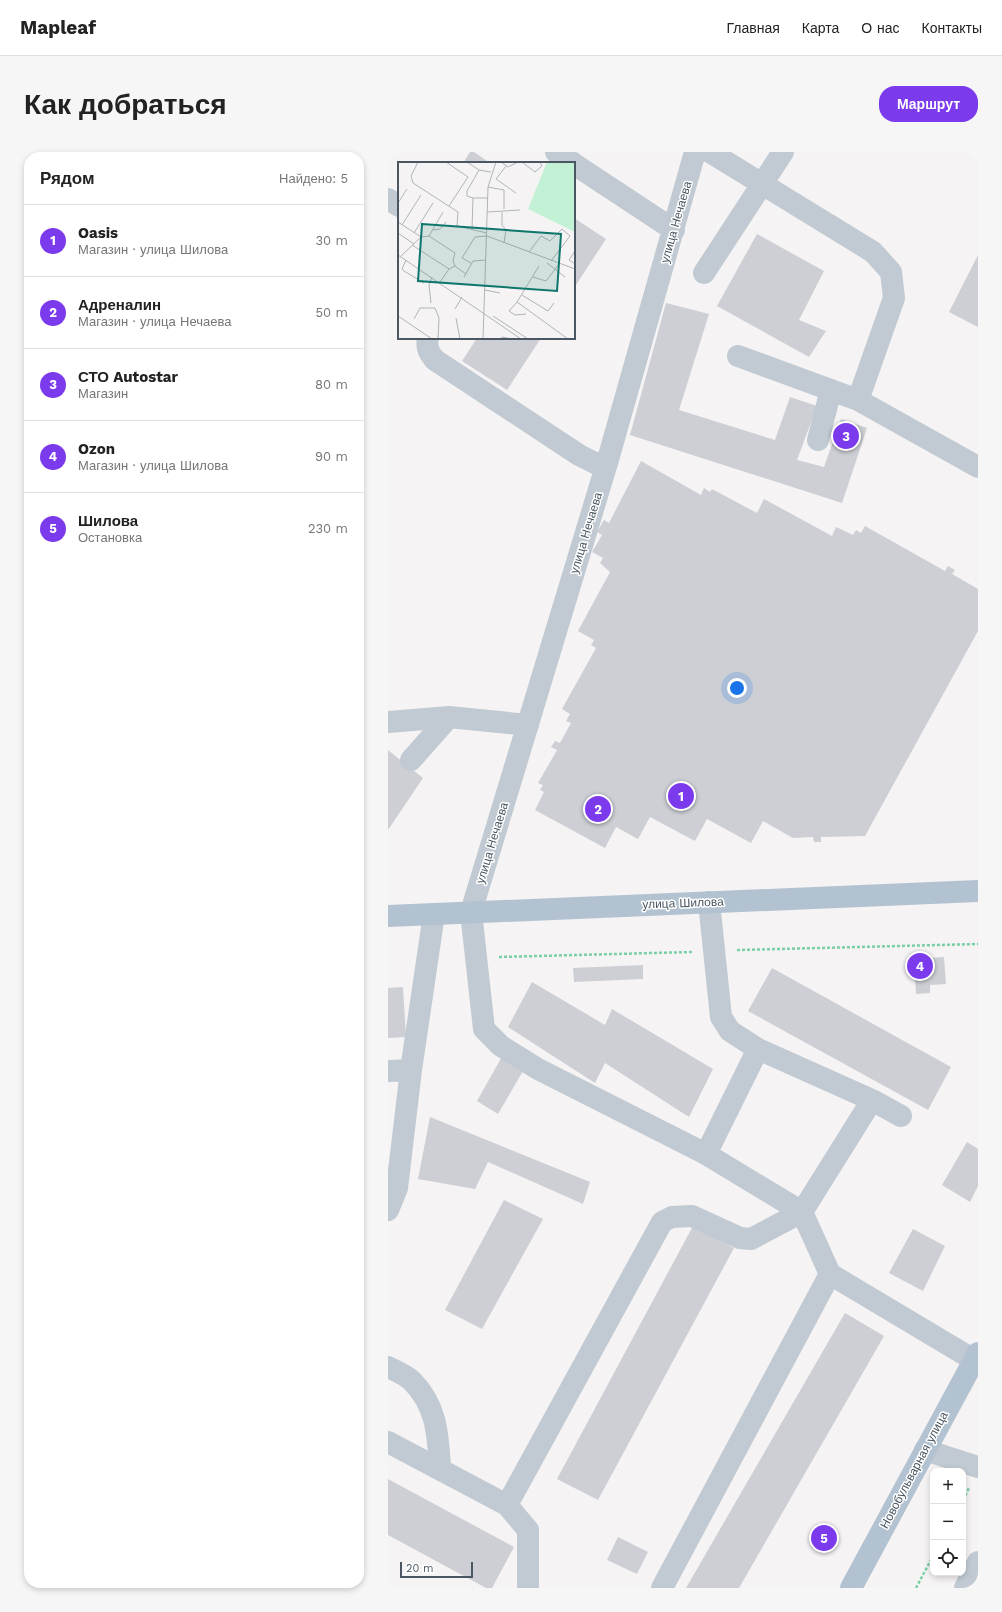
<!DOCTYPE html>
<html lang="ru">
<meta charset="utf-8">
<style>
:root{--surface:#fff;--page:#f6f6f6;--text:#222;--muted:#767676;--line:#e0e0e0;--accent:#7c3aed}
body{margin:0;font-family:"Work Sans",sans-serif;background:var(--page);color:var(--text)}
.controls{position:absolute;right:12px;bottom:12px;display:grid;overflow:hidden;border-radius:8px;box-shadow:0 2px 6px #0003}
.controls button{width:36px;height:36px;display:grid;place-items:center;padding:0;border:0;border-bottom:1px solid var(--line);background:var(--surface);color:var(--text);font:20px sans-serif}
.scale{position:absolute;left:12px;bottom:10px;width:73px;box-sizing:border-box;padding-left:4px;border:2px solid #4a5661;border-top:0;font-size:11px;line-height:14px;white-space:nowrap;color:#4a5661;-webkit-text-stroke:3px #fff;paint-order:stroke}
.you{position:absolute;left:349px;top:536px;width:14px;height:14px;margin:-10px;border:3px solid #fff;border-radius:50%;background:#1a73e8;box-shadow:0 0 0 6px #1a73e833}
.badge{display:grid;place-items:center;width:26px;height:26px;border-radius:50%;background:var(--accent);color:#fff;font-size:13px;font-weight:700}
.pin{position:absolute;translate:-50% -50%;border:2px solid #fff;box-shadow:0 1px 4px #0006}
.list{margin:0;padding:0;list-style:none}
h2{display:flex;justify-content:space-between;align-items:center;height:52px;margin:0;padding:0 16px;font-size:17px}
h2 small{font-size:13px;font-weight:400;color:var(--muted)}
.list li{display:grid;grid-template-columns:26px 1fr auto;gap:12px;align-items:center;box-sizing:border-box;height:72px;padding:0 16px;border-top:1px solid var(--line)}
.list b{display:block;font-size:15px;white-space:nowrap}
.list p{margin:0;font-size:13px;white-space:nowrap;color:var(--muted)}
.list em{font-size:13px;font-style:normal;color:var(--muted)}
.icon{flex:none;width:22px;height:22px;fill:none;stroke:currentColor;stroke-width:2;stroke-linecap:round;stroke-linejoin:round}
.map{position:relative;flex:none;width:590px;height:1436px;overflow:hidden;border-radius:16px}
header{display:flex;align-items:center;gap:24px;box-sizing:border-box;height:56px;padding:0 20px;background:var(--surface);border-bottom:1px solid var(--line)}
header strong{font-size:19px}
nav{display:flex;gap:22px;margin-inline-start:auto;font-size:14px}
.intro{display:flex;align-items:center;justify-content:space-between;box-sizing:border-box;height:96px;padding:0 24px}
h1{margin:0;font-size:28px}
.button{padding:10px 18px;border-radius:16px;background:var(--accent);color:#fff;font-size:14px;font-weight:700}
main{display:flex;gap:24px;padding:0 24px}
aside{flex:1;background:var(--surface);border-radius:16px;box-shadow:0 2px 6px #0003}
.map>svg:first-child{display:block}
</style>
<header>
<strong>Mapleaf</strong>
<nav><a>Главная</a><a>Карта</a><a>О нас</a><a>Контакты</a></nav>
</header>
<div class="intro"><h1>Как добраться</h1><a class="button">Маршрут</a></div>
<main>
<aside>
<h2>Рядом<small>Найдено: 5</small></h2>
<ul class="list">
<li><span class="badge">1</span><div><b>Oasis</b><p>Магазин · улица Шилова</p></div><em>30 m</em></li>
<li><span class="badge">2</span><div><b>Адреналин</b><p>Магазин · улица Нечаева</p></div><em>50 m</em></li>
<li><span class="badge">3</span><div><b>СТО Autostar</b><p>Магазин</p></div><em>80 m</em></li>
<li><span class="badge">4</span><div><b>Ozon</b><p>Магазин · улица Шилова</p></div><em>90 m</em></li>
<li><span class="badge">5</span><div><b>Шилова</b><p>Остановка</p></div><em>230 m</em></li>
</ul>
</aside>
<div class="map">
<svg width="590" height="1436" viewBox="0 0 590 1436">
<rect width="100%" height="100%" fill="#f5f3f3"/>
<!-- building -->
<path fill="#cdcfd5" d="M82,0H86L102,11H75Z
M186,66L218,87L186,136Z
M369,82L436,119L411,168L438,179L421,205L329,154Z
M590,103V175L561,160Z
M278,151L321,162L291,258L387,288L402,245L429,254L409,308L436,315L453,267L479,276L454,351L242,283Z
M89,186H153L119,238L74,209Z
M253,309L313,343L316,336L322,340L324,337L369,361L376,347L444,384L448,375L465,383L468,378L473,381L477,374L557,419L560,414L567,418L564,422L590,437V479L477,684L433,685V690H426L425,685L405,686L375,669L363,691L319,667L307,689L262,665L250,687L228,675L217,696L147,658L156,640L152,638L155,633L150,631L169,598L163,595L167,589L172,591L183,571L178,569L182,562L174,557L208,496L203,493L206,488L190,479L222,420L212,411L215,406L204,400L214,383L209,380L216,368L221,371Z
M0,598L35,626L0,678Z
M556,805L558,832L542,833V841L528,842L526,807Z
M255,813V827L186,830L185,816Z
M384,816L563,915L540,958L360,859Z
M144,830L217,873L224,857L325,917L301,965L217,911L207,931L120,875Z
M15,835L18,885L0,886V836Z
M116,901L138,914L110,962L89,949Z
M42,965L202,1030L195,1052L100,1010L87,1037L30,1027Z
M579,990L590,997V1034L582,1050L554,1033Z
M116,1048L155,1067L94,1177L57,1158Z
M305,1074L346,1096L210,1348L169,1327Z
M525,1077L557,1094L535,1139L501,1121Z
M457,1161L496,1184L351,1436H298Z
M0,1327L126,1395L104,1436H98L0,1383Z
M230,1385L260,1400L249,1422L219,1408Z"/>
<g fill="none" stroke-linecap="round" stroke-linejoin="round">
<!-- path -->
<path stroke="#7ad0a6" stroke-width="2.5" stroke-dasharray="3 2" stroke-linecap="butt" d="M349,798L590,792
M111,805L304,800
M575,1348L581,1336
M528,1436L545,1404"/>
<!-- minor -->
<path stroke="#c1cad2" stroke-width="22" d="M168,0L185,11
M307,0L219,311L83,760L96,877L113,894L150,917L318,1002L370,897
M322,0L485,100L503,120L506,146L470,248
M186,12L286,78
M0,47L11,54
M316,121L395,0
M40,186C38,196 41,201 47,208L191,303L217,316
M350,204L470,248L590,315
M430,288L443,238
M0,570L61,565L140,573
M23,608L61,565
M321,750L333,865L342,879L370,897L484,948L513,964
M0,919L23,918
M484,948L414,1060L442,1122L586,1208
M318,1002L414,1060
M0,1058L9,1036L23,918L46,762
M0,1215C8,1219 18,1223 24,1229C49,1254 50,1283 52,1316
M0,1290L119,1353L140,1378V1436
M537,1298L590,1315
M119,1353L274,1070L284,1065L304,1064L352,1086L363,1087L414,1060
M274,1436L442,1122
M577,1436L590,1410"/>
<!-- major -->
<path stroke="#b3c2d1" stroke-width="22" d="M0,764L590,739
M463,1436L590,1201"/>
</g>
<g text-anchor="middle" stroke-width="3" stroke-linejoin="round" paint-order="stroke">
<!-- street labels -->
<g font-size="12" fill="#4a5661" stroke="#fff">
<text transform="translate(288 70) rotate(-74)" y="4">улица Нечаева</text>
<text transform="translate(198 381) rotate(-73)" y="4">улица Нечаева</text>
<text transform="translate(104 691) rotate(-73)" y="4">улица Нечаева</text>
<text transform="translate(295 751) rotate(-2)" y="4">улица Шилова</text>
<text transform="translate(526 1318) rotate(-62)" y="4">Новобульварная улица</text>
</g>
</g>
<!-- overview -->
<g transform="translate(10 10)">
<rect width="177" height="177" fill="#f5f3f3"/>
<path d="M149,0H177V70L130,47Z" fill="#c3f1d5"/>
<path fill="none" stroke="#b1b4b9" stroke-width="1" d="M20,0L13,14L15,21L60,50L59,64L89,71M48,0L70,15L51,44M69,0L81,8L93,10M103,0L110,5L120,0M124,0L137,10L144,4L142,0M108,4L98,17L118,31M90,25L106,28V47M75,36H90M0,41L9,27M89,50L122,48M104,50V63L108,68L106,81M0,60L23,75L2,95M4,63L23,33M35,68L42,67L48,60M74,68L75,36L69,34V29L81,8M0,71L16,82M16,71L35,41M31,74L57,91L55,99L57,104M23,75L31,74L45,50M14,83L51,107M177,89L171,98L177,102M131,90L143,74L152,79L164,67L172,74L153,99M0,93L123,177M8,98L4,107L6,109L26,121M73,101L64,96L77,75L89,74L177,107M149,101L167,115M141,104L119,140L170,177M66,115L75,99L88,98M135,115L148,119L161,102M42,120L51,107L57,104L68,112M87,128L102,131M124,133L150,149L156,141M119,140L111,149L117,153L128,152M33,141L31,123L34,115M57,147L64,135M0,154L34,177M95,154L130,177M58,156L62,177M16,157L22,146H37L41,156L40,177M85,177L90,25L98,0M103,177L104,175L114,177"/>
<path fill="#0f766e" fill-opacity="0.15" stroke="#0f766e" stroke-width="2" d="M24,62L163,72L159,129L20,119Z"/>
<rect width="177" height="177" fill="none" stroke="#4a5661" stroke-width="2"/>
</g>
</svg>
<div class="controls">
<button>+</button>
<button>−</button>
<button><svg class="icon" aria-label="locate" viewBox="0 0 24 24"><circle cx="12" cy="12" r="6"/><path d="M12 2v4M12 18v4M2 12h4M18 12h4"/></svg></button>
</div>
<div class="scale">20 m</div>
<div class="you"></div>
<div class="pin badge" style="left:293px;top:644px">1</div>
<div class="pin badge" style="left:210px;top:657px">2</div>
<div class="pin badge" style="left:458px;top:284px">3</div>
<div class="pin badge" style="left:532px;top:814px">4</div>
<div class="pin badge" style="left:436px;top:1386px">5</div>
</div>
</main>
